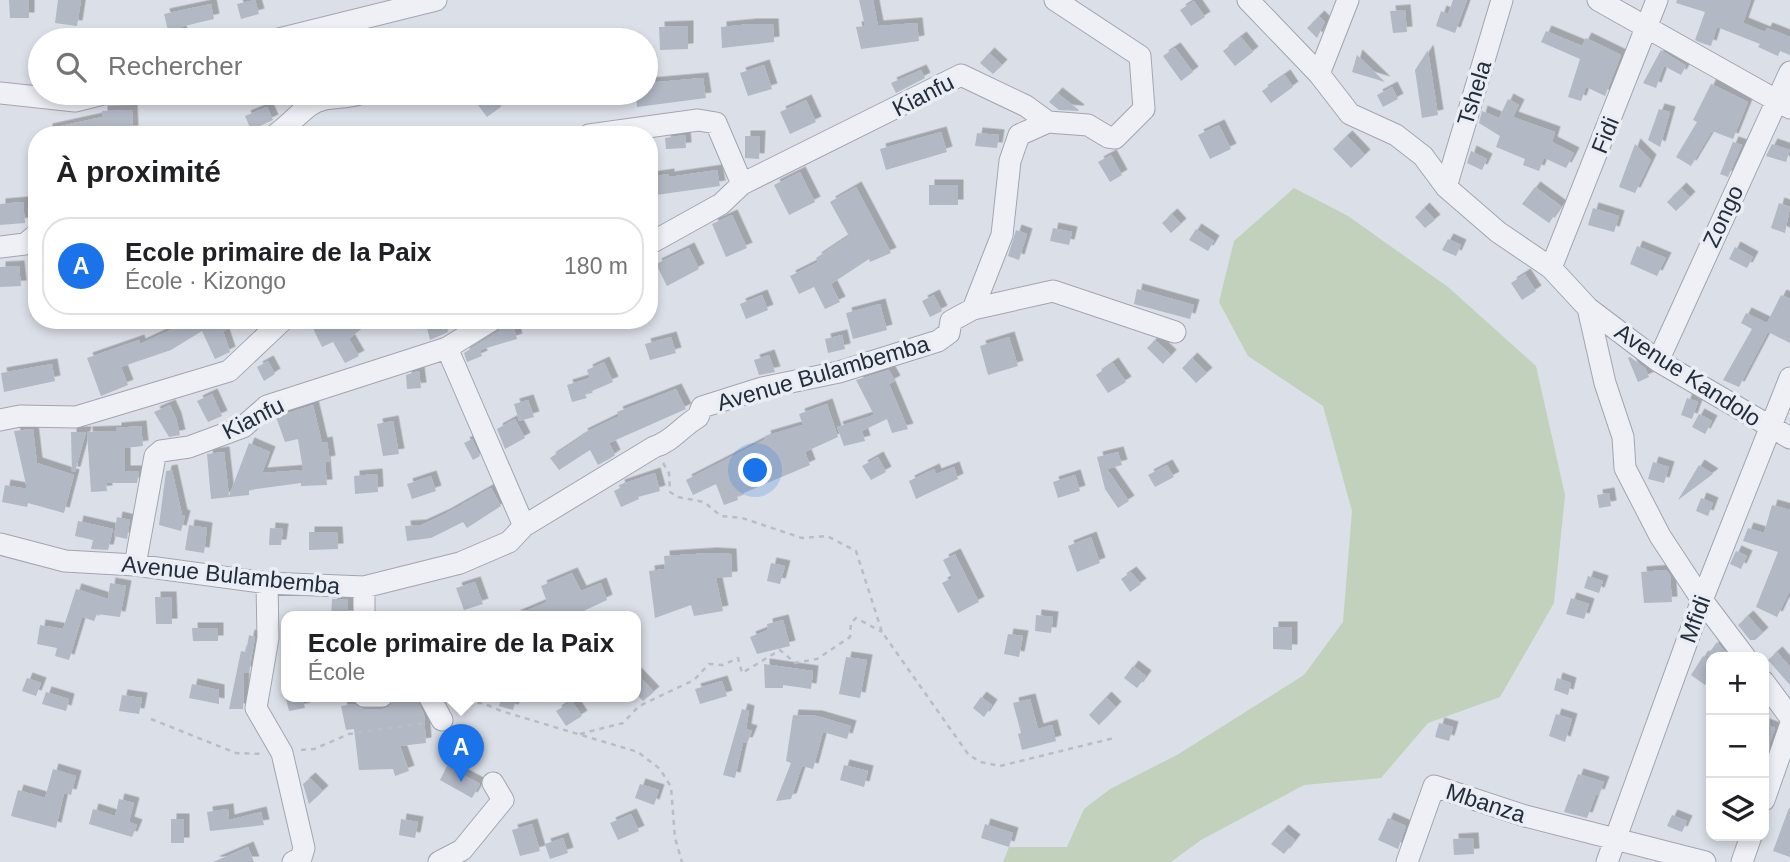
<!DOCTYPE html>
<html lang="fr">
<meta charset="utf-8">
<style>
:root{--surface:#fff;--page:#f6f6f6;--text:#202124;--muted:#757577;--line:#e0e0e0;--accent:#1a73e8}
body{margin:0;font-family:Helvetica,sans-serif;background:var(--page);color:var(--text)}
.controls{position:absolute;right:21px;bottom:21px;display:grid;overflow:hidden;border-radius:14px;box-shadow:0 4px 10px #0003}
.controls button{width:63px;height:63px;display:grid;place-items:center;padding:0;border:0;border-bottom:2px solid var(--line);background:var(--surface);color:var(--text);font:35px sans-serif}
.you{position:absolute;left:756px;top:471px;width:24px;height:24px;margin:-18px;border:5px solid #fff;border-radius:50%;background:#1a73e8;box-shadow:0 0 0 10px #1a73e833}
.badge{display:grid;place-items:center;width:46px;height:46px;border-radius:50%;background:var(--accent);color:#fff;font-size:23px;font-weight:700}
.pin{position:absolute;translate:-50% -58px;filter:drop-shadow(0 2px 4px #0008)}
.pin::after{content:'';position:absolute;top:37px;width:24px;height:21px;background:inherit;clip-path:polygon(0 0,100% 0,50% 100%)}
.popup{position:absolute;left:281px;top:611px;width:360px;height:91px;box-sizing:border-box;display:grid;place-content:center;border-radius:14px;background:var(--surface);filter:drop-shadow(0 2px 5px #0005);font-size:23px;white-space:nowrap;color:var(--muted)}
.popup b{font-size:26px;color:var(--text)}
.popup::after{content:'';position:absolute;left:50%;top:100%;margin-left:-14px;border:14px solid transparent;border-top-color:var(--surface)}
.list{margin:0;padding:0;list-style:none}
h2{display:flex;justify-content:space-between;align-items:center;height:91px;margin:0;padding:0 28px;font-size:30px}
h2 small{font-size:23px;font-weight:400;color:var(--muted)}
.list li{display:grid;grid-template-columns:46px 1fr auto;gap:21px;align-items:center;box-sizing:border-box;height:98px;margin:0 14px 14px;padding:0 14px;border:2px solid var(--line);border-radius:28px}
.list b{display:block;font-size:26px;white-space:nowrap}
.list p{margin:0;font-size:23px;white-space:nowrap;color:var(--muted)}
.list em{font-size:23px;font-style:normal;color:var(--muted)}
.icon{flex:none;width:38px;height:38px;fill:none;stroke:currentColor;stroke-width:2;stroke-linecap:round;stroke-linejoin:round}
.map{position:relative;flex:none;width:1790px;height:862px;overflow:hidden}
.search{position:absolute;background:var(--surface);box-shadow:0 4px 10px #0003;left:28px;top:28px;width:630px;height:77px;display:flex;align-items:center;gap:18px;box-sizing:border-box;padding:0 24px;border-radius:38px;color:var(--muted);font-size:26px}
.panel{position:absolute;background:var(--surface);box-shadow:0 4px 10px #0003;left:28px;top:126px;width:630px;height:203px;border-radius:28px}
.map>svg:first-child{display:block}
</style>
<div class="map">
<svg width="1790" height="862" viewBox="0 0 1790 862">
<defs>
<filter id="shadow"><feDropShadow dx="5.5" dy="-5.5" stdDeviation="0" flood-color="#0004"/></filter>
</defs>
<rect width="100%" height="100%" fill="#dbdfe7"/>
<!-- green -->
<path fill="#c1d1bb" d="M1294,188L1348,216L1448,287L1536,366L1565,495L1554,603L1500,697L1428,723L1381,778L1304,785L1201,840L1171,862H1003L1009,847H1067L1084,809L1110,789L1177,755L1304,675L1343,622L1352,511L1323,406L1248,356L1219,302L1234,241Z"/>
<!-- building -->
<path fill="#b2b8c4" filter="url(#shadow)" d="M9,0H29V18H10Z
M58,0H81L77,26L55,23Z
M255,0L259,14L241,19L237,4Z
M859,0H873L878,26L917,23L919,41L861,49L856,27L865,26Z
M1453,0H1467L1455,33L1436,26L1441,11L1448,14Z
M1677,0H1751L1743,23L1765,32L1767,28L1790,37V55L1780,51L1778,56L1758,47L1760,44L1717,27L1711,46L1699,42L1695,40L1705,12L1676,3Z
M1194,1L1205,17L1191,26L1180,10Z
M211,4L214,19L180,27L182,35L170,38L164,14Z
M1405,10L1407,32L1393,33L1390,11Z
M1319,16L1325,22L1317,38L1307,28Z
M751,24H773L774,42L722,48L721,27Z
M688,26V49L660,50L659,27Z
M1546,31L1582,46L1586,38L1621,55L1605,96L1586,87L1581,101L1568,97L1580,59L1541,42Z
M1241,37L1253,52L1235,66L1223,51Z
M1175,48L1193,72L1181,81L1163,56Z
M1428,50L1438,115L1422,118L1415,70Z
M1661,50L1686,66L1681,75L1664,66L1656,88L1643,83Z
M989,53L1002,65L993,74L980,63Z
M1357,55L1385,82L1352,72Z
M764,65L772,89L748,96L740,73Z
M921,70L925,78L896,93L891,83Z
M1285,75L1293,87L1271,103L1262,91Z
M703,78L706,98L637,107L636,93H646V83Z
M1711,84L1748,102L1733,139L1712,131L1691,166L1676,157L1697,122L1693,120Z
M1392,87L1398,99L1383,107L1377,95Z
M1057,93L1079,110L1078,111L1059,110L1049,102Z
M492,95L501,107L487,117L478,105Z
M1508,99L1519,105L1513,117L1555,132L1552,142L1574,153L1566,168L1544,158L1539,171L1523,165L1525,159L1496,147L1500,136L1479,123L1482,111L1499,118Z
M806,100L816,122L790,134L780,112Z
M267,107L273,120L251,130L245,116Z
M1659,109L1670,112L1660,147L1648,140Z
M132,110L133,131L47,135V129L102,117V111Z
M1219,125L1231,149L1210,159L1198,135Z
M941,132L947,152L886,170L880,149Z
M977,133L999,135L997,148L975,146Z
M685,135L686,148L666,149L665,138Z
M745,136H760L759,159L745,158Z
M1347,136L1365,155L1351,168L1333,149Z
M1733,142L1742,145L1728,177L1720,174Z
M1635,144L1651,160L1635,193L1619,187Z
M1772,144L1790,150L1786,162L1766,156Z
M1471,151L1487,159L1482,170L1467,163Z
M1111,155L1122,175L1110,182L1098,162Z
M717,170L720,186L649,196V177L669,174V177Z
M800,172L815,202L789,215L774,185Z
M929,185H958V205H929Z
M856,187L891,253L870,262L869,259L831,284L840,302L825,309L814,287L799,294L790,276L818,262L816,258L849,236L830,202Z
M1535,187L1561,206L1549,223L1522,204Z
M1681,188L1690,197L1676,211L1667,202Z
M23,202L25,223L0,225V204Z
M1779,203L1790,207L1785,233L1771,228Z
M1424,208L1435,220L1425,228L1415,217Z
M1593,208L1619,216L1614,232L1588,225Z
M1172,214L1181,224L1171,233L1162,223Z
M732,215L747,248L726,257L712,224Z
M1053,228L1072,232L1069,245L1050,241Z
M1196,229L1214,241L1208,251L1189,240Z
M1016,230L1027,234L1019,260L1008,256Z
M1448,239L1461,245L1456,256L1442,250Z
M1637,246L1666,258L1657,276L1630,264Z
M1735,247L1753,257L1747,268L1729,259Z
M689,248L699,269L667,286L656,264Z
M19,266L21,286L0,287V267Z
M1525,274L1536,291L1522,300L1511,283Z
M1137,289L1194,305L1190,319L1134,304Z
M762,295L768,310L746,319L740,304Z
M934,295L942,311L930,317L922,301Z
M1781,295L1790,299V343L1768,332L1739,387L1723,380L1752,329L1741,323L1746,313L1767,323Z
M880,304L887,330L853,339L846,313Z
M192,320L247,322L223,331L230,352L215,359L202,331L171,350L121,367L128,385L101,396L87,358L139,340L140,344Z
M309,320H372L349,339L359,356L345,363L333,342L322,347Z
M425,320H446L448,332L430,340Z
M507,320H511L517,339L480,350L482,356L467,362L464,353L499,331Z
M842,335L845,349L828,353L825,339Z
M671,337L676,353L650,360L645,344Z
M1009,337L1018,366L988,375L980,346Z
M1155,340L1171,355L1163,364L1147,348Z
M769,355L775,372L759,375L754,360Z
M1630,357L1645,368L1649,377L1638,382L1628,358Z
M1192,358L1207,373L1196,383L1182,368Z
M268,361L275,374L264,381L257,367Z
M604,362L613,382L585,394L587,398L572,402L567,385L590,378L587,370Z
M1113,363L1126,382L1108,393L1096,375Z
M52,364L55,381L4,392L1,373Z
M889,370L895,381L889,384L908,429L892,433L887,419L862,431L865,441L844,446L837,427L874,415L856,380Z
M419,371L421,388L407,389L406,375Z
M676,389L686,409L609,443L615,455L609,459L598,465L590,450L559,470L550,458L583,436L582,434L619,416L617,412Z
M212,394L222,416L208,422L197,401Z
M1687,398L1698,402L1692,419L1681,415Z
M528,400L534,417L519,421L514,404Z
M827,404L838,437L805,452L810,465L737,496L738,500L724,505L716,484L693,495L686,480L766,439L765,436L803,425L799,414Z
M170,405L176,418L180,435L169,437L154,412Z
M313,405L322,443L327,442L330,461L325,462L327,485L301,486V483L249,490V495L211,499L207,454L224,452L229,496L249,443L270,452L262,473L303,470L298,439L285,442L276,417Z
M1699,414L1712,421L1705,434L1692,427Z
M515,419L525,438L505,449L497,429Z
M393,421L399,454L383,456L377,424Z
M141,426L143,446L125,448V471H139L137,483H106L107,491L91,492L87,432L116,431V428Z
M33,429L37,463L74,475L64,513L28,503L27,507L2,502L5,485L27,489L14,431Z
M71,432H86L75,472H72Z
M472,439L480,456L473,460L464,443Z
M1118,452L1122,465L1107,469L1129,501L1118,508L1105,489L1097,457Z
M878,457L886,472L871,480L862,466Z
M1653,462L1669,467L1664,483L1648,479Z
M1167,465L1174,477L1155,487L1148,475Z
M1699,465L1713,474L1678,500Z
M954,467L958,479L916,499L909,481L934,469L936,474Z
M172,470L182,515L185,516L181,531L159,525L166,471Z
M655,473L660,491L638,497L639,499L621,507L614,491L620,488L619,485Z
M377,474L378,492L355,494L354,476Z
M1075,475L1080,491L1058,498L1053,482Z
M431,476L436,491L412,499L407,484Z
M491,488L501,506L467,528L463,522L431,538L407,541L405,526L421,525L445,514Z
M1609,493L1611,506L1599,508L1597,495Z
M1701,498L1713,503L1708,516L1696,511Z
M1772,505L1790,510V590L1777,617L1756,607L1778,552L1743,541L1748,528L1764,533Z
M117,517L130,520L127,539L114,536Z
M78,521L113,529L108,550L91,549L93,540L75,536Z
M189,525L207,528L204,553L185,550Z
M270,528L283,529L281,545H269Z
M309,532H337L338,549L309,550Z
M1091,537L1100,563L1077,572L1068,546Z
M1736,551L1747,556L1741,569L1730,564Z
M711,553L731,554L732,577L716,578L723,611L694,616L691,605L655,618L649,571L665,569L664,556Z
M955,554L979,602L958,613L942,583L952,578L943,560Z
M771,563L785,566L780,584L767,581Z
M1666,570L1670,575L1672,602L1644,603L1641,572Z
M1131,572L1141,584L1130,592L1121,579Z
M572,573L581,591L601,583L607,600L573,616H514L547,602L541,586Z
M1588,576L1603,581L1599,593L1584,588Z
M475,582L483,604L464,610L456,588Z
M110,583L126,586L120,617L97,614L94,621L82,617L69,660L55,656L57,648L37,644L40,625L63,629L76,589L108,599Z
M155,597H171L172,624H156Z
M1571,598L1589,604L1584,619L1566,614Z
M332,599H348V616H331Z
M1036,615L1053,617L1051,633L1035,631Z
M1748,616L1763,633L1755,640H1750L1738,625Z
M783,620L790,646L757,654L750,637L768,630L767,624Z
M1273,627H1292V650L1273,649Z
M192,628H218V641H193Z
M1008,634L1023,636L1019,657L1004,654Z
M249,635L255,637L249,673L244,672L243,709H229L241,651L246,652Z
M1717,642L1729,657H1706Z
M1777,652L1790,667V685L1768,660Z
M1703,656L1711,661V676L1705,685L1691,675Z
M846,657L867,660L860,698L839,694Z
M764,664L813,671L811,689L783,685V688H765Z
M1133,666L1146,676L1137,688L1124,678Z
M636,673L654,692L643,701L636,694Z
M27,678L41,683L36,696L22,691Z
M1557,678L1571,683L1568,695L1554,690Z
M722,681L727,696L700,704L695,689Z
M192,684L219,690V704L189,698Z
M46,692L69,699L66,711L42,704Z
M122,695L142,698L139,714L119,711Z
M302,696L305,708L289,711L286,699Z
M416,696L424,715L426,743L400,746L409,771L395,776L393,769L359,770L354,729L346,730L341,706L354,704L363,709H383L389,707L395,697Z
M502,696H517L513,710L499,706Z
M981,697L992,705L984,717L973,708Z
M1106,697L1116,707L1099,725L1089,715Z
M1030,699L1038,729L1052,725L1056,741L1022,750L1018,734L1021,733L1013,703Z
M572,701L582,716L566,726L556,711Z
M742,709L749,711L746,729L752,731L747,743L743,742L735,778L723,775Z
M1556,714L1572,719L1565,742L1549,736Z
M793,715L817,716L851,726L847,739L823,732L813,769L802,766L791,799L776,801L791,763L786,761Z
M1439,723L1453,727L1449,741L1435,737Z
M1764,724L1775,728L1764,761Z
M844,765L868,771L864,787L840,780Z
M447,766L480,784L472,798L440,780Z
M53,769L76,776L71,795L64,793L56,828L11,816L18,790L45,798Z
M1578,774L1604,782L1599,795L1596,794L1587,818L1564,812Z
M310,778L323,791L309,804L303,784Z
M640,784L659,790L654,805L635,798Z
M119,799L134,803L129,822L137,825L132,837L89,824L93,809L115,816Z
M1789,808L1790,809V857L1773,851Z
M228,809L229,820L261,812L264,825L210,831L207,812Z
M631,814L639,831L618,840L610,823Z
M1672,815L1687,821L1682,832L1667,826Z
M1388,818L1406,826L1398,849L1378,840Z
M171,819H184V843H171Z
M401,819L418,822L415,838L399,835Z
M532,824L540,851L520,856L512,830Z
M985,824L1013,833L1009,847L981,838Z
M1283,830L1295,840L1284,854L1271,844Z
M563,838L568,853L550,859L545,844Z
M1473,838L1474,854L1454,855L1453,839Z
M248,847L254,862H213Z"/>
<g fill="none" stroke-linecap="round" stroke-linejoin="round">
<defs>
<path id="minor" d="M1248,0L1319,74L1350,114L1396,135L1423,156L1446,187L1498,232L1551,268L1588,308L1605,383L1623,437L1625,468L1660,536L1702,600L1745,657
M1598,0L1790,108
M275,40L436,0
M1319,74L1348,0
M0,93L75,101L107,93
M1048,122L1088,125L1108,137L1115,138L1144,109L1140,56L1055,0
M275,135C288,126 297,115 309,106C325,94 345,100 362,93
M589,135L698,120L716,123L742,184
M1446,187L1502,0
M649,244L721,204L742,184L961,75L1026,106L1048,122
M0,247L25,244L37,234
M1551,268L1657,0
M1588,308L1658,361L1790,438
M973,309L1002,235L1010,161L1019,135L1048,122
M447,348L524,526
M1658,361L1790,72
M0,420L20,416L76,417L229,371L283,320
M0,544L65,561L135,565L267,583L364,587L460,563L509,542L524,526L654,447C672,442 682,426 698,417L702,407L762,388L839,372L938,341L949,333L951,321L973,309L1053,291L1175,332
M135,565L155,456L161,451L189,447L243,427L267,406L447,348L492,320
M267,583L268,638L256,708L282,753L304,848L301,858L293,862
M364,616V587
M1764,682L1790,717
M364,696H382
M429,696L442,720
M1764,800L1790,726
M439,862L462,850L503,800L493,783
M1407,862L1434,786L1525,816L1705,862
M1607,862L1702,600L1790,378
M1742,862L1751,836"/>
</defs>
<!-- minor casing -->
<use href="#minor" stroke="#a0a6b1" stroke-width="23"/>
<!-- path -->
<path stroke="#b9bdc5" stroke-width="2.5" stroke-dasharray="5 5" stroke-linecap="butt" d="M663,463L669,473L670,492L678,497L704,502L721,516L742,518L802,538L827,536L856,551L882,632L968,754L980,762L1000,766L1114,738
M459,711C481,699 480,702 501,711L638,752L660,769L671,787L675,838L682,862
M151,719L236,753L263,754
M580,734L623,723L639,706L694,680L709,664L723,665L738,658L742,673L780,650L795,663L817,659L850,637L851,623L856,618L882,632
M301,750L314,749L349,734L424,723"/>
<!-- minor -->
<use href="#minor" stroke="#eef0f5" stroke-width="21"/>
</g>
<g text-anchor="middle" stroke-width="7" stroke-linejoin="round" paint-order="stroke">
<!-- street labels -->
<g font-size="23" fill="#242d3d" stroke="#eaeef4">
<text transform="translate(1474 93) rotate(-73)" y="8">Tshela</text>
<text transform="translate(923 95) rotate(-27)" y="8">Kianfu</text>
<text transform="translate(1605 135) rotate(-68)" y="8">Fidi</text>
<text transform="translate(1723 216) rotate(-65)" y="8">Zongo</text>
<text transform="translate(823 373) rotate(-16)" y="8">Avenue Bulambemba</text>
<text transform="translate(1688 375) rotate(33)" y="8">Avenue Kandolo</text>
<text transform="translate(253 418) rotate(-27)" y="8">Kianfu</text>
<text transform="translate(231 575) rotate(6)" y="8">Avenue Bulambemba</text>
<text transform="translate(1695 619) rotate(-70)" y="8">Mfidi</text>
<text transform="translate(1486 803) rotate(18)" y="8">Mbanza</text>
</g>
</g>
</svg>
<div class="controls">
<button>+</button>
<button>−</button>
<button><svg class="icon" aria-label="layers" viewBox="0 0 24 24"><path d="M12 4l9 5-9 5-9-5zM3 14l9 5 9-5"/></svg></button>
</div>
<div class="you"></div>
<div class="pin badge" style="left:461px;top:782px">A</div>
<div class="popup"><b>Ecole primaire de la Paix</b>École</div>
<div class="search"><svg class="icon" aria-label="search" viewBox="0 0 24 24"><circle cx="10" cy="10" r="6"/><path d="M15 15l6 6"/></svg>Rechercher</div>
<section class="panel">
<h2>À proximité<small></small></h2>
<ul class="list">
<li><span class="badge">A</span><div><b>Ecole primaire de la Paix</b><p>École · Kizongo</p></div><em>180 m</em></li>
</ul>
</section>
</div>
